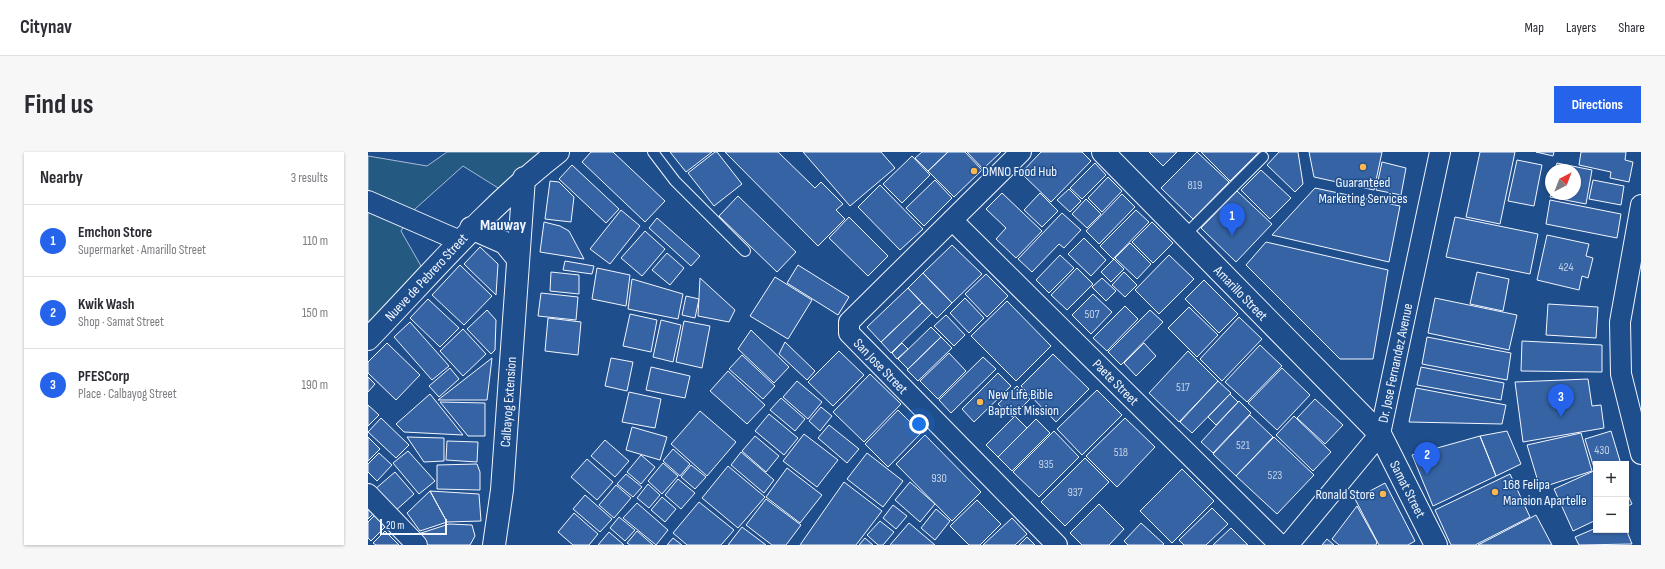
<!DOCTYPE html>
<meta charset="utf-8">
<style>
:root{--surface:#fff;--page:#f7f7f7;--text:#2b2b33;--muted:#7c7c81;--line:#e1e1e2;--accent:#2563eb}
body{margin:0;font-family:"Sofia Sans Condensed",sans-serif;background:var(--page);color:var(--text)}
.controls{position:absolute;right:12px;bottom:12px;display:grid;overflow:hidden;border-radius:0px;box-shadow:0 1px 3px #0004}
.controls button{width:36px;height:36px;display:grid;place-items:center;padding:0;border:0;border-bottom:1px solid var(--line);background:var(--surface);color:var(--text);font:20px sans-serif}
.compass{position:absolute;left:1177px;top:12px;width:36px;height:36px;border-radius:50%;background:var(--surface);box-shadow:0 1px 3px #0004;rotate:42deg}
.scale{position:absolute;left:12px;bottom:10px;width:67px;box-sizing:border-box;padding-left:4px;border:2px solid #f2f6ff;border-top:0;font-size:11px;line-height:14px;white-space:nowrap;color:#f2f6ff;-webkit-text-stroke:3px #1f4e8c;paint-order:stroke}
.you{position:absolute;left:551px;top:272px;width:14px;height:14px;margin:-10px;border:3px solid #fff;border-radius:50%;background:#1a73e8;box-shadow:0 0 0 6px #1a73e833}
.badge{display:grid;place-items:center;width:26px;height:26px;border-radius:50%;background:var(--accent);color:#fff;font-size:13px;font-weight:700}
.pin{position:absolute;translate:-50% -33px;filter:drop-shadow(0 1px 2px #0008)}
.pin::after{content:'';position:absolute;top:21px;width:14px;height:12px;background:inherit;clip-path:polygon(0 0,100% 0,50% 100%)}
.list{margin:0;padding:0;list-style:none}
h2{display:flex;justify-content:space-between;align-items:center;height:52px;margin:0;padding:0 16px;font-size:17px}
h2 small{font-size:13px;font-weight:400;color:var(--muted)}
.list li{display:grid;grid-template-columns:26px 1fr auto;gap:12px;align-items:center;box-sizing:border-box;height:72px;padding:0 16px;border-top:1px solid var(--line)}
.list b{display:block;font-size:15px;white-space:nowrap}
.list p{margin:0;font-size:13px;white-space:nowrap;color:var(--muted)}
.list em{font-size:13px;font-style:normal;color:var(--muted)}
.map{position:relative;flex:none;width:1273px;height:393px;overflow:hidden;border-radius:0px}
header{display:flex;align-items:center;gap:24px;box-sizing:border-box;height:56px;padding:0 20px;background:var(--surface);border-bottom:1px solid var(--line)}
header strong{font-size:19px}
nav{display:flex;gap:22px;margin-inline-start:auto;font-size:14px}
.intro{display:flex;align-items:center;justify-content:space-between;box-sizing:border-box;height:96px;padding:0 24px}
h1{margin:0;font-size:28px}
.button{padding:10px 18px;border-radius:0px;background:var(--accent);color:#fff;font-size:14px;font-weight:700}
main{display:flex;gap:24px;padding:0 24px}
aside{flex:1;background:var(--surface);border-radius:0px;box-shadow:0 1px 3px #0004}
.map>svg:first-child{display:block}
</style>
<header>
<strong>Citynav</strong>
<nav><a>Map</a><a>Layers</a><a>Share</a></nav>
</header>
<div class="intro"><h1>Find us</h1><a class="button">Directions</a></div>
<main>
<aside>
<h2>Nearby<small>3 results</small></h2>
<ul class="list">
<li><span class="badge">1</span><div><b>Emchon Store</b><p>Supermarket · Amarillo Street</p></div><em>110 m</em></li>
<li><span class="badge">2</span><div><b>Kwik Wash</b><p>Shop · Samat Street</p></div><em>150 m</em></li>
<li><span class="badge">3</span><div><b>PFESCorp</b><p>Place · Calbayog Street</p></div><em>190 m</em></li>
</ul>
</aside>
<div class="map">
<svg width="1273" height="393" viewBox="0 0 1273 393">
<rect width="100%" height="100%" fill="#1f4e8c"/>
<!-- green -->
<path fill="#245a82" stroke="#a8bbd7" d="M79,0H189L135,39L95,14L47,57L33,79L53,114L0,172V4L59,14Z"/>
<!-- building -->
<path fill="#3563a3" stroke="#f2f6ff" d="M223,0H245L297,49L277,70L214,10Z
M302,0H344L318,20Z
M347,0H349L374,32L346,54L320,21Z
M357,0H410L447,36L453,30L475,52L468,58L477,67L450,94Z
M435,0H513L527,16L482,54Z
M554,0H580L560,19L547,6Z
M580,0H597L614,18L586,45L560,19Z
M599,0H633L615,17Z
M673,0H714L723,9L683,50L653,21Z
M781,0H809L795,14Z
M829,0L861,30L825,67L793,36Z
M833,0H891L862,29Z
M911,0H930L935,32L927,40L899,13Z
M941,0H1014L1006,38L946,25Z
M1112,0H1147L1132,72L1098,65Z
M1168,0H1186L1185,4Z
M1213,0H1258L1257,8L1265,10L1261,30L1242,26L1243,20L1211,13Z
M544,4L562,23L534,51L515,32Z
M1149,8L1174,13L1166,54L1140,49Z
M1014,10L1038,16L1033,43L1008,38Z
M727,11L738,23L714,47L702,36Z
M1189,11L1224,18L1218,52L1182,45L1183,42H1207V18H1187Z
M204,13L251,57L238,71L191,27Z
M893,18L923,46L902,67L873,38Z
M740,25L754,39L734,60L720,46Z
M567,28L584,46L556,74L538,56Z
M1225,28L1256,34L1253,53L1221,47Z
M182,29L191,30L206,45L203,70L177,67Z
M512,33L555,77L532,98L490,55Z
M947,36L1032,54L1021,110L904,83Z
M701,37L713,49L702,60L689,48Z
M869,39L904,72L868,110L833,76Z
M634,41L674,79L648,106L628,87L638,76L618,57Z
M672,41L690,59L674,75L656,58Z
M754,42L767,55L731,92L718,79Z
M370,44L428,100L409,120L351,64Z
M718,47L733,62L719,76L704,62Z
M1182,48L1253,62L1249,86L1178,72Z
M253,58L272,74L242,112L222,97Z
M768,58L781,70L745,107L732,94Z
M694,61L713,78L696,96L691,92L664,120L650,107Z
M481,65L520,104L500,124L461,86Z
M1087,65L1170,82L1162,122L1078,105Z
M289,66L332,104L323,114L281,76Z
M176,70L192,74L201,79L216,107L172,100Z
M784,70L805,91L785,111L764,90Z
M277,79L297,97L274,124L253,106Z
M1179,83L1221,92L1218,104L1225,106L1220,126L1214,124L1211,138L1169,128Z
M716,86L738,108L723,124L700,102Z
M898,90L1020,118L1005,207H972L878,113Z
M762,91L783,112L769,127L747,106Z
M584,93L614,122L584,151L555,121Z
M112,95L130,112L128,143L96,112Z
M299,101L316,116L302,133L284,118Z
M692,103L706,116L681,141L668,128Z
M801,103L826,127L791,162L767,138Z
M746,107L756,117L743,130L733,120Z
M197,109L226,114L224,122L195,118Z
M92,113L124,144L96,173L64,143Z
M430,113L481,145L470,163L419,131Z
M229,116L262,123L258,154L224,147Z
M709,116L725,132L699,158L683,143Z
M183,120L211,123V142L182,139Z
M756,120L769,133L757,145L744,133Z
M1109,120L1141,127L1135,159L1102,152Z
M555,121L584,151L569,166L540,136Z
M618,122L640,144L619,165L597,142Z
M407,125L444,148L420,187L382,164Z
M332,126L367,158L361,170L330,164Z
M734,126L748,139L738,149L724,135Z
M264,127L315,142L310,167L260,157Z
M836,128L870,162L851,181L817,147Z
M540,136L554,151L513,190L499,175Z
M173,141L210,145L208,168L170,164Z
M725,142L744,160L723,182L704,163Z
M318,144L331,147L327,166L314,163Z
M597,146L616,166L601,181L582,161Z
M1067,146L1149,163L1141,198L1060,181Z
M60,147L91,176L72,195L42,166Z
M639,149L683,194L648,229L603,184Z
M554,151L564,161L523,201L513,190Z
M1180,152L1230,155L1228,186L1178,183Z
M757,154L770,167L739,199L725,186Z
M821,155L850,183L829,205L800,176Z
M119,158L128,168L127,198L123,202L99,177Z
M782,158L795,170L753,213L740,200Z
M262,162L289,168L283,200L255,194Z
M578,163L597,183L586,194L566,174Z
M871,165L894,187L854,229L832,207Z
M180,166L213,170L210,203L177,199Z
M293,168L313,173L305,210L285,205Z
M316,169L342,174L334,216L308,210Z
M42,170L81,214L64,228L26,185Z
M563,175L573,185L540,217L530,207Z
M95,177L118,202L95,224L72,199Z
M383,178L421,215L406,231L370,197Z
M573,185L584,196L550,229L539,218Z
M1059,185L1143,201L1139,228L1054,212Z
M1154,189L1234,193V220L1153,219Z
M417,190L447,219L439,228L411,202Z
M19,191L52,223L28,248L0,221V210Z
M534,191L540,197L529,207L524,201Z
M776,191L788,204L768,224L756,211Z
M892,193L914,214L879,250L857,230Z
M471,199L496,223L465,254L440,230Z
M820,199L850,229L811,270L781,241Z
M581,201L598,219L570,247L552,229Z
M685,202L721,237L688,270L653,234Z
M374,203L407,234L395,247L361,217Z
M615,205L628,217L583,261L571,248Z
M124,206L119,248H70Z
M243,206L265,210L259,239L237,234Z
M283,215L322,224L317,246L278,238Z
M1053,215L1136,231L1133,248L1049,233Z
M82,216L91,227L71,245L61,234Z
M914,216L942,243L909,278L880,251Z
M360,219L397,253L379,272L342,239Z
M630,221L643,234L606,270L594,257Z
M502,222L533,252L496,290L465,260Z
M0,225L7,232L0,240Z
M1220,227L1224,254L1233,253L1236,276L1155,290L1147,230Z
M429,229L454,250L440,267L415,245Z
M850,229L863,241L824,281L812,270Z
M649,234L662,247L644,265L630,252Z
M1048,236L1138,253L1134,272L1041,270Z
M729,238L754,263L714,303L689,277Z
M261,240L293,247L287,276L254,270Z
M62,242L95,283L36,280L28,272Z
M862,242L870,250L848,273L840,265Z
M413,246L437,267L427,279L402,258Z
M947,247L975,273L957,292L929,266Z
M871,249L883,261L845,301L833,290Z
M72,250L117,251V284H100Z
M0,253L11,263L0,274Z
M453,255L464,264L452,279L441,269Z
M530,258L553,281L520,315L497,292Z
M332,259L368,290L339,324L303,292Z
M401,262L430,286L416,303L387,279Z
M882,263L905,285L868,324L845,302Z
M647,264L659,276L630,305L618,293Z
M926,264L963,300L945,319L908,283Z
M13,266L41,293L28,306L0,280Z
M757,266L787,295L749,335L718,304Z
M668,267L682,281L644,319L630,305Z
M461,273L491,297L479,311L450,286Z
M264,275L299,285L292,308L258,298Z
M686,279L711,305L671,345L645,320Z
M1139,279L1153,312L1128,324L1112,284Z
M1243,279L1252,309L1241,312H1228V316H1226L1217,287Z
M1213,281L1224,319L1172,336L1159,293Z
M436,282L470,308L449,335L415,309Z
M557,283L613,340L584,369L528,312Z
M387,284L411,304L398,320L374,299Z
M1112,284L1128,324L1065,354L1044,303Z
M0,285L12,297L0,309Z
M39,285L76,286V309L56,310Z
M906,285L946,323L909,362L868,324Z
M237,288L261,309L247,325L223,304Z
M79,289L110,290L109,310L78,308Z
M305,297L322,312L312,324L295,309Z
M40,299L67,329L51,342L25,311Z
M373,300L406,328L396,341L363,313Z
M11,301L24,313L9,329L0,320V312Z
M499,301L535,329L515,355L479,327Z
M273,303L287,315L273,332L259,320Z
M717,306L741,330L697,374L673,350Z
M219,307L245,330L229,348L203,325Z
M295,311L310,324L294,342L280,329Z
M109,312L112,320V338L69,337V313Z
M323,313L338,325L327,337L313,325Z
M360,314L397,345L370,376L334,346Z
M419,316L454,343L432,371L398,345Z
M814,317L846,349L804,391L772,359Z
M1228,318V368L1205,379L1186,337Z
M27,320L46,342L26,360L6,338Z
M258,322L274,335L265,345L249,332Z
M1142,322L1162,365L1107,393H1083L1067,358Z
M310,327L327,341L313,357L297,343Z
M476,330L514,359L488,393H432Z
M542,330L567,352L552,370L527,348Z
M1017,331L1047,389L1040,393H1011L987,347Z
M280,332L292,343L281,356L269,346Z
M248,333L263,346L246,366L231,353Z
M62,339L111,342L113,369L79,370Z
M62,339L79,370L52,379L39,361Z
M1258,339L1264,352L1258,355Z
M217,343L244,367L232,380L205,357Z
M294,345L308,357L297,370L283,358Z
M398,347L433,373L418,393H404L378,373Z
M0,348L10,357L0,367Z
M609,348L633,372L612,393H601L582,374Z
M331,350L366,378L353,393H319L305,381Z
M269,351L300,378L288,393L255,366Z
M731,352L756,377L741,393H714L702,381Z
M525,353L539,364L528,377L515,366Z
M989,354L1009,390L1008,393H971L964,387Z
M844,356L860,372L838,393H816L811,388Z
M568,357L582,369L567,388L553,376Z
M11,359L22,370L3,389L0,386V370Z
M206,361L230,382L221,393H205L190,380Z
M1168,363L1184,393H1110Z
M251,365L267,378L257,389L242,376Z
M644,366L659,382L647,393H615Z
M512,369L526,380L515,393H510L499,383Z
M541,371L567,393H522Z
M773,371L796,392L795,393H760L756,389Z
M81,372L104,373L107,384L102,393H57L50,382Z
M374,375L398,393H360Z
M863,376L880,393H845Z
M1228,376V378L1258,377L1264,392L1211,393L1207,385Z
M17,379L31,393H8L5,391Z
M269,379L285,393H262L259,391Z
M241,380L256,393H230Z
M659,385L667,393H651Z
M305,386L314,393H299Z
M497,386L505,393H491Z
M959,387L966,393H954Z"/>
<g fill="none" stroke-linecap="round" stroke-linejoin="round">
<defs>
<path id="service" d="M285,0L307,29L377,99
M816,84L895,5"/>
<path id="minor" d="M653,0L481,170V181L689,393
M0,49L92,89
M1273,53L1252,170L1253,222L1273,302
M584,68L912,393
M0,342L49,393
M920,393L1012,282L1072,0"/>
<path id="tertiary" d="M735,0L1012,282L1068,393"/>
<path id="secondary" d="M103,76L137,91L150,107
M0,187C62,123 119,55 190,0
M126,393L134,338L156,26"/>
</defs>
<!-- service casing -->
<use href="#service" stroke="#f2f6ff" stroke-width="12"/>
<!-- minor casing -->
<use href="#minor" stroke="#f2f6ff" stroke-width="22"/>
<!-- tertiary casing -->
<use href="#tertiary" stroke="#f2f6ff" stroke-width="24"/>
<!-- secondary casing -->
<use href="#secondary" stroke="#f2f6ff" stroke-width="24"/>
<!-- service -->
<use href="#service" stroke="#1f4e8c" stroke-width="10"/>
<!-- minor -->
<use href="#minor" stroke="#1f4e8c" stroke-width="20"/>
<!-- tertiary -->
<use href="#tertiary" stroke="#1f4e8c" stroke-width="22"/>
<!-- secondary -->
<use href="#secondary" stroke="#1f4e8c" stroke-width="22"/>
</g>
<!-- markers -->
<g fill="#ffb74d" stroke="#1f4e8c" stroke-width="1.5">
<circle cx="995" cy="15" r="4"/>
<circle cx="606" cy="19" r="4"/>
<circle cx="612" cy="250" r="4"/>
<circle cx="1127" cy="340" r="4"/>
<circle cx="1015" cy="342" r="4"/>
</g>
<g text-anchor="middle" stroke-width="3" stroke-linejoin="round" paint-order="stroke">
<!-- number labels -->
<g font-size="12" fill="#c3d1e8">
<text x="827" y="37">819</text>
<text x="1198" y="119">424</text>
<text x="724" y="166">507</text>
<text x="815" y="239">517</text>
<text x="875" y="297">521</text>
<text x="1234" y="302">430</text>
<text x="753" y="304">518</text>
<text x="678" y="316">935</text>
<text x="907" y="327">523</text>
<text x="571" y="330">930</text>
<text x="707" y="344">937</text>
</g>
<!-- poi labels -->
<g font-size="14" fill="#f2f6ff" stroke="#1f4e8c" text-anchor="start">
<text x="614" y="24">DMNO Food Hub</text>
<text x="995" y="35" text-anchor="middle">Guaranteed<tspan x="995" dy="16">Marketing Services</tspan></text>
<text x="620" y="247">New Life Bible<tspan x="620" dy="16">Baptist Mission</tspan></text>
<text x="1135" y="337">168 Felipa<tspan x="1135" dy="16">Mansion Apartelle</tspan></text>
<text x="1007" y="347" text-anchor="end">Ronald Store</text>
</g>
<!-- street labels -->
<g font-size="14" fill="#f2f6ff" stroke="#1f4e8c">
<text transform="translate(58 125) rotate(-47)" y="5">Nueve de Pebrero Street</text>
<text transform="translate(873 141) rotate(46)" y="5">Amarillo Street</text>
<text transform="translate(1027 211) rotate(-78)" y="5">Dr. Jose Fernandez Avenue</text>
<text transform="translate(513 214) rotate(46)" y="5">San Jose Street</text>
<text transform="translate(748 230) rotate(45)" y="5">Paete Street</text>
<text transform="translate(140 250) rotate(-86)" y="5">Calbayog Extension</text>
<text transform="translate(1040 337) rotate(63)" y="5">Samat Street</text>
</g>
<!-- quarter labels -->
<g font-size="16" font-weight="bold" fill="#f2f6ff" stroke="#1f4e8c">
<text x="135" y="78">Mauway</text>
</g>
</g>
</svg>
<div class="controls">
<button>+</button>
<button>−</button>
</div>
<svg class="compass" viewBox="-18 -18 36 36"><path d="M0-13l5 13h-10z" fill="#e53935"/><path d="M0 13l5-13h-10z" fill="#7c7c81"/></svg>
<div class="scale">20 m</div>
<div class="you"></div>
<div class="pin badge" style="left:864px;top:84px">1</div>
<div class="pin badge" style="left:1059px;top:323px">2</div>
<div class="pin badge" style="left:1193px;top:265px">3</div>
</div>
</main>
